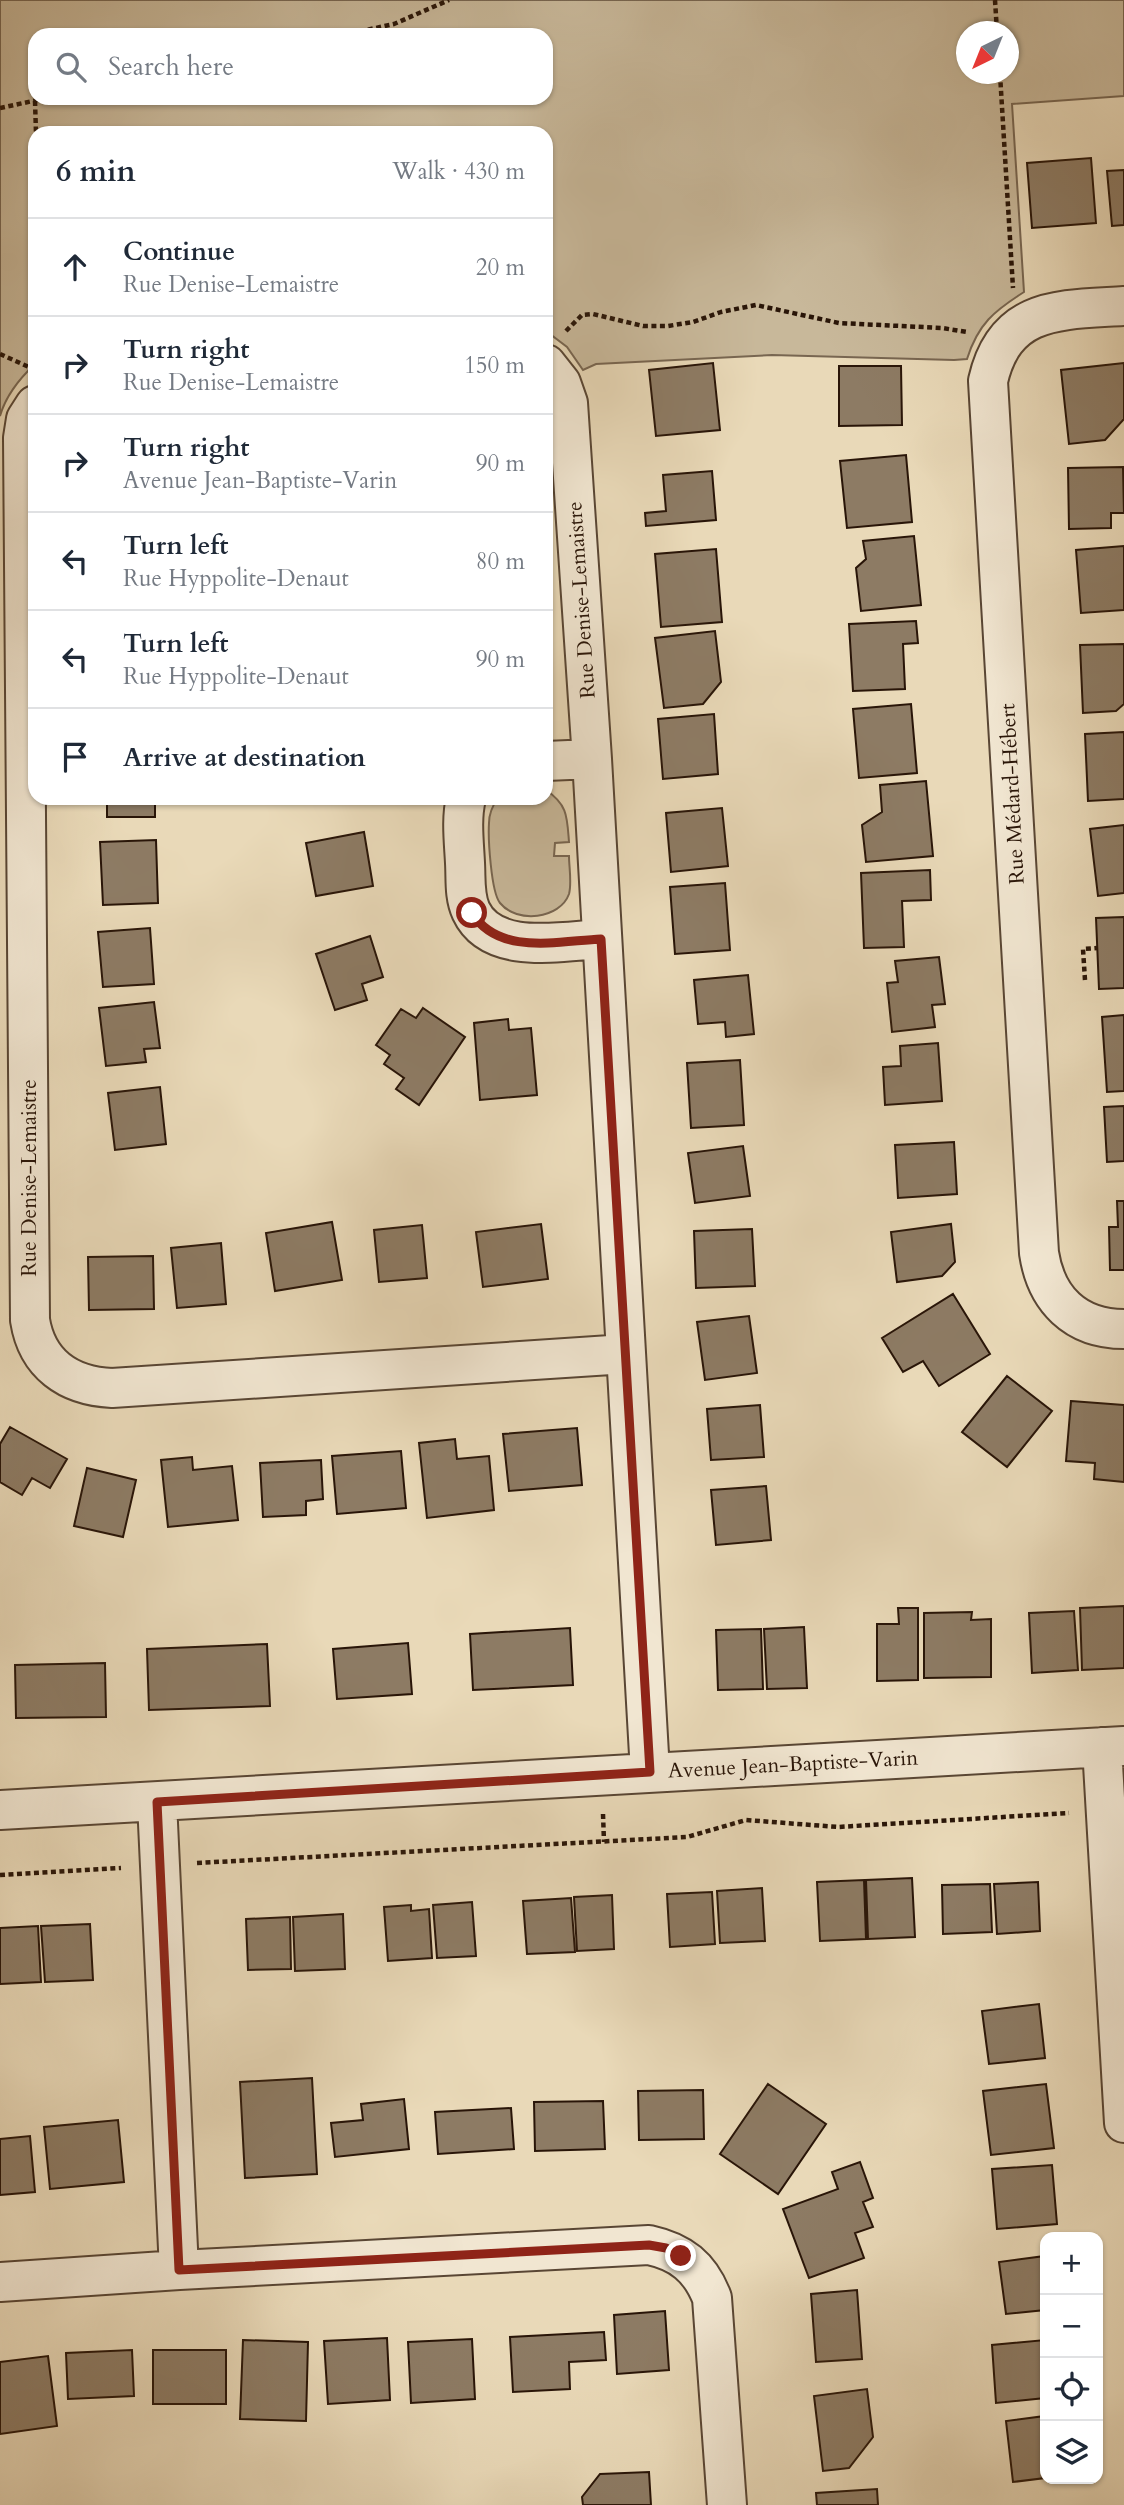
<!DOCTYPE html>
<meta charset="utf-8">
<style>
:root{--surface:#fff;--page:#f2f2f3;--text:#1f2937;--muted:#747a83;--line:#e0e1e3}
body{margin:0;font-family:Cardo,serif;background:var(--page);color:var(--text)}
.controls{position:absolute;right:21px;bottom:21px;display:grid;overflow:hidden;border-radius:14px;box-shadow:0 2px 5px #0004}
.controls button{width:63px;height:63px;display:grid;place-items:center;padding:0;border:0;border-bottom:2px solid var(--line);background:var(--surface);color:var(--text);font:35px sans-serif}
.compass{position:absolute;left:956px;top:21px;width:63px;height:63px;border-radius:50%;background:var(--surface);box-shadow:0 2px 5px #0004;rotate:223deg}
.stop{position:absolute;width:21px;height:21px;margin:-16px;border:5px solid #8f2418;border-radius:50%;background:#fff}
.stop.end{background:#8f2418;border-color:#fff;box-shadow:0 2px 7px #0008}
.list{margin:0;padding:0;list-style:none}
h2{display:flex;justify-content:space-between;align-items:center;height:91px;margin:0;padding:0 28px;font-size:30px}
h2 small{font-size:23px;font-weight:400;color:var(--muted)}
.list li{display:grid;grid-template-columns:46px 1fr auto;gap:21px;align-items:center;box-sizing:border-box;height:98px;padding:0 28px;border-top:2px solid var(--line)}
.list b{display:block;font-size:26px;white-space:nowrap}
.list p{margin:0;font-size:23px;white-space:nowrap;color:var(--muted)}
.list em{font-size:23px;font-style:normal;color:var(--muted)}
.icon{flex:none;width:38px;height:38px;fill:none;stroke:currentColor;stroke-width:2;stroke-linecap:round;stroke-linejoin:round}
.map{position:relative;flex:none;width:1124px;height:2505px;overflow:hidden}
.search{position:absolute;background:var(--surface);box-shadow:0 2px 5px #0004;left:28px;top:28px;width:525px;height:77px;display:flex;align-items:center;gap:18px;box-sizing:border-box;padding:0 24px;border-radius:21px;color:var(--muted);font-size:26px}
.panel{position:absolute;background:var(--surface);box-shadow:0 2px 5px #0004;left:28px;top:126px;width:525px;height:679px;border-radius:21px}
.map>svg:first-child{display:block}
</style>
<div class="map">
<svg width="1124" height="2505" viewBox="0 0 1124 2505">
<rect width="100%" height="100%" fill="#e9d9b8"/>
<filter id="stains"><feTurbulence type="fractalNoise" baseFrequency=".00286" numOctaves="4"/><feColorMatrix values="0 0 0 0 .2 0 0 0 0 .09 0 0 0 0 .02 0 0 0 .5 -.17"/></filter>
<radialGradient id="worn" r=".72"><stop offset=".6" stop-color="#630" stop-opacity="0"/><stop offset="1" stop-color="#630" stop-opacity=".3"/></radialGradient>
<!-- green -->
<path fill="#c8b89a" stroke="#786651" stroke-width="2" fill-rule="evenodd" d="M0,0H1124V96L1012,104L1024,292C994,311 978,324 967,359L954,360L772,355L596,364L583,370L567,347L546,331V133H35V364C19,379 6,395 0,416ZM967,32H1009V74H967ZM546,35V98H35V35Z
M546,790C568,805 567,817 569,842L555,843L554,856H569C569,867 572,883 569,894C560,919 517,924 500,903C491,892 488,838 489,823C489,813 493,805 498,798H546Z"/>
<!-- building -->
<path fill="#8d7b64" stroke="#291508" stroke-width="2" d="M1091,158L1096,223L1032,228L1027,163Z
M1124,170V225L1112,226L1107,171Z
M713,363L720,430L656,436L649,370Z
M1124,363V419L1105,440L1069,444L1061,370Z
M839,366H901L902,425L839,426Z
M906,455L912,522L847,528L840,461Z
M1123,467L1124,513H1111V528L1069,529L1068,468Z
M712,471L716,520L646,526L645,513L666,511L663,475Z
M914,536L921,605L861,611L856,568L866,559L863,541Z
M1124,546V610L1081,613L1076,550Z
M716,549L722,622L661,627L655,554Z
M916,621L918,643L903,644L905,689L853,691L849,624Z
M715,631L721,682L703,704L664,708L655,638Z
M1124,644V704L1116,711L1083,713L1080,645Z
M911,704L917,773L859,778L853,709Z
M714,714L718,774L663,779L658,719Z
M1124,732V799L1088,801L1085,734Z
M926,781L933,856L866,862L862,825L882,812L880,785Z
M107,798H155V817H107Z
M722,808L728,866L671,872L666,813Z
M1124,825V893L1098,896L1090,829Z
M364,832L373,886L316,896L306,843Z
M156,840L158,903L103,905L100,842Z
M930,870L931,900L902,901L904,947L864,948L861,873Z
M725,883L730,950L675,954L670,887Z
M1124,917V988L1099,989L1096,918Z
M150,928L154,984L103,987L98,932Z
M370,936L383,977L362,984L367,1000L335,1010L316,954Z
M939,957L945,1004L932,1005L935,1027L892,1032L887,983L898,982L895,961Z
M748,975L754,1034L726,1037L725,1022L698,1024L694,980Z
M154,1002L160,1048L144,1049L146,1062L106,1066L99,1008Z
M423,1008L465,1037L419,1105L396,1089L404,1078L384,1064L390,1055L376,1045L401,1009L416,1018Z
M1124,1015V1091L1107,1092L1102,1017Z
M508,1019L509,1030L531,1028L537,1095L480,1100L474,1023Z
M938,1043L942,1101L885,1105L883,1067L901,1066L900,1046Z
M740,1060L744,1125L691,1128L687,1063Z
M160,1087L166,1144L115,1150L108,1093Z
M1124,1106V1161L1107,1162L1104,1107Z
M954,1142L957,1194L898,1198L895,1145Z
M743,1146L750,1196L695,1203L688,1153Z
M1117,1201H1124V1270H1110L1109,1227H1118Z
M332,1222L342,1280L275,1291L266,1233Z
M541,1224L548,1279L483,1287L476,1232Z
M951,1224L955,1262L942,1276L897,1282L891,1232Z
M422,1225L427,1278L379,1282L374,1230Z
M752,1229L755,1286L696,1288L694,1231Z
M221,1243L226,1304L177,1308L171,1248Z
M153,1256L154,1309L89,1310L88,1257Z
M953,1294L990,1354L939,1386L923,1361L903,1372L882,1338Z
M749,1316L757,1373L705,1380L697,1322Z
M1007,1376L1052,1411L1007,1467L962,1432Z
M1071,1401L1124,1405V1482L1094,1479L1095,1463L1066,1461Z
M760,1405L764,1457L711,1460L707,1409Z
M10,1427L67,1459L50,1488L32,1478L22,1495L0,1482V1444Z
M577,1428L582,1485L509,1491L503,1434Z
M455,1439L457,1459L489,1456L494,1510L427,1518L419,1443Z
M401,1451L406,1508L337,1514L332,1456Z
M192,1457L193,1470L232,1466L238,1520L168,1527L161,1460Z
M321,1460L323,1499L306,1501V1515L263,1517L260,1463Z
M87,1468L136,1480L123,1537L74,1526Z
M766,1486L771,1540L716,1545L711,1490Z
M1124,1606V1668L1082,1670L1080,1608Z
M898,1608H918V1680L877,1681V1624H899Z
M1074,1611L1078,1670L1032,1673L1029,1613Z
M972,1612L971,1620L991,1619V1677L924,1678V1613Z
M804,1627L807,1688L767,1689L764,1629Z
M570,1628L573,1685L473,1690L470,1634Z
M761,1629L763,1689L718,1690L716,1630Z
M408,1643L412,1694L337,1699L333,1649Z
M267,1644L270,1706L149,1710L147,1649Z
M105,1663L106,1717L16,1718L15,1665Z
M912,1878L915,1937L868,1939L866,1880Z
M864,1880L866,1939L820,1941L817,1882Z
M1038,1882L1040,1931L997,1934L994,1884Z
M990,1884L992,1932L943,1934L942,1885Z
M762,1888L765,1941L720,1943L717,1891Z
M712,1892L715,1944L670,1947L667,1894Z
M612,1895L614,1949L577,1951L574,1897Z
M571,1898L575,1952L527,1954L523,1901Z
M472,1902L476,1956L437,1958L433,1905Z
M411,1905V1911L429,1909L432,1958L388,1961L384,1907Z
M343,1914L345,1969L295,1971L293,1917Z
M290,1917L291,1969L248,1970L246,1919Z
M90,1924L93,1980L45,1982L41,1926Z
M38,1926L41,1982L0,1984V1928Z
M1039,2004L1045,2058L989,2064L982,2011Z
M312,2078L317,2174L245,2178L240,2082Z
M768,2084L826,2124L778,2194L720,2154Z
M1046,2084L1054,2148L991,2155L983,2091Z
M703,2090L704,2139L639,2140L638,2091Z
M404,2099L409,2149L335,2157L331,2123L363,2120L361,2104Z
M603,2101L605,2149L535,2151L534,2102Z
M511,2108L514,2149L438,2154L435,2112Z
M118,2120L124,2182L50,2189L44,2127Z
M30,2136L35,2192L0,2195V2139Z
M860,2162L873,2198L863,2202L873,2227L855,2233L864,2258L809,2278L783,2209L838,2189L832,2172Z
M1052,2165L1057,2224L997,2229L992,2169Z
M1045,2256V2310L1006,2314L999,2262Z
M857,2290L862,2359L816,2362L811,2294Z
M665,2311L669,2370L617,2374L614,2315Z
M604,2332L606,2360L569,2362L570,2389L513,2392L510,2337Z
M387,2338L390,2400L328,2404L324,2341Z
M472,2339L475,2399L411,2403L408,2342Z
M243,2340L308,2342L306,2421L240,2419Z
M1045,2340V2398L996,2403L992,2345Z
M132,2350L134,2396L68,2399L66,2353Z
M153,2350H226V2404H153Z
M48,2356L57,2426L0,2434V2362Z
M867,2389L873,2437L849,2468L823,2471L814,2396Z
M1045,2416V2478L1013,2482L1006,2421Z
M649,2472L651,2505H583L582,2497L600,2474Z
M877,2489L878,2505H817L816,2493Z"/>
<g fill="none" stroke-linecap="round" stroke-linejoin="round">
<defs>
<path id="minor" d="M1124,306C1060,310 1005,306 988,381L1039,1253C1046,1299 1075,1329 1124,1329
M546,364L561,383L568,403L592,759L650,1772
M35,405L26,419L23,438L30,1320C37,1364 68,1386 112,1388L626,1354
M546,761L592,759
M466,798C461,819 464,842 465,863C466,879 464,896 471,911C492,956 562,941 601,939
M1102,1747L1124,2123
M157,1802L179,2270
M0,1810L1124,1746
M0,2282L179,2270L649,2245C681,2252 700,2267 712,2298L727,2505"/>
</defs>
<!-- minor casing -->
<use href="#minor" stroke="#594634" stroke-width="42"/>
<!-- path -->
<path stroke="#291508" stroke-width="4.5" stroke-dasharray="5 3.5" stroke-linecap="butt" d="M995,0L997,32
M343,35L394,24L449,0
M1000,74L1013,288
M35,101L36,133
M0,108L47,98
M566,331L582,315L593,314L643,326H668L693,322L721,312L756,305L839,323L942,328L967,332
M0,354L31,368
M1085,980L1083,949L1097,948
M603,1814L604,1842
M197,1863L687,1837L746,1820L838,1827L1069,1813
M0,1875L121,1868"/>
<!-- minor -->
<use href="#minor" stroke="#f1e6d1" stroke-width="38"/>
</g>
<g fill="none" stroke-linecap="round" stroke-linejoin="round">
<!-- route -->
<path stroke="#8f2418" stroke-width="9" d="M472,913C499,956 558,941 601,939L650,1772L157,1802L179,2270L649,2245L666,2248L681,2256"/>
</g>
<g text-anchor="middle" stroke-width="7" stroke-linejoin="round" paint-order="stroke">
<!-- street labels -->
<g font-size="21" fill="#291508" stroke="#f1e6d1">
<text transform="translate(581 600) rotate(-94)" y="7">Rue Denise-Lemaistre</text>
<text transform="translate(1012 794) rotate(-93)" y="7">Rue Médard-Hébert</text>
<text transform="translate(29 1178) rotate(-90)" y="7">Rue Denise-Lemaistre</text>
<text transform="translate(793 1764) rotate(-3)" y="7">Avenue Jean-Baptiste-Varin</text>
</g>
</g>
<rect width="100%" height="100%" filter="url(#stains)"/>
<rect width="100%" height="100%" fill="url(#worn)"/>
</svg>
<div class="controls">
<button>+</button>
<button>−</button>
<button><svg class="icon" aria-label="locate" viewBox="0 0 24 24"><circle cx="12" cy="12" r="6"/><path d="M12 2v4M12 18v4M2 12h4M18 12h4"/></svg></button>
<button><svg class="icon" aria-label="layers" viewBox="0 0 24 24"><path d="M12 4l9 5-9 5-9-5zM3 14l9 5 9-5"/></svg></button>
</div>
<svg class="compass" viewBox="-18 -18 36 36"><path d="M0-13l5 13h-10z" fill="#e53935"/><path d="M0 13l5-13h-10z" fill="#747a83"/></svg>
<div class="stop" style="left:472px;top:913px"></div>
<div class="stop end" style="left:681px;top:2256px"></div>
<div class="search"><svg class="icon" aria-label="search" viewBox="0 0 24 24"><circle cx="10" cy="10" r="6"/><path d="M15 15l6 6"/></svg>Search here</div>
<section class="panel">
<h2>6 min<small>Walk · 430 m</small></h2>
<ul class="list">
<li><svg class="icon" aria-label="ahead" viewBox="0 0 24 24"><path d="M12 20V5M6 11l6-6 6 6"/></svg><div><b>Continue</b><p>Rue Denise-Lemaistre</p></div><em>20 m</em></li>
<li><svg class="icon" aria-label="right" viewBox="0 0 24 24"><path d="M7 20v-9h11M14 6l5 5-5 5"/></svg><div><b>Turn right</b><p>Rue Denise-Lemaistre</p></div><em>150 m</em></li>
<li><svg class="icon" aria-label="right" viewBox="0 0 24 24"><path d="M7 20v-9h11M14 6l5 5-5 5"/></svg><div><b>Turn right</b><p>Avenue Jean-Baptiste-Varin</p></div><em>90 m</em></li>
<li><svg class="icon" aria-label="left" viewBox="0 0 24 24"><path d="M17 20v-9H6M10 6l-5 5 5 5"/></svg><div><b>Turn left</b><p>Rue Hyppolite-Denaut</p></div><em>80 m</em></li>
<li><svg class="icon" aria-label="left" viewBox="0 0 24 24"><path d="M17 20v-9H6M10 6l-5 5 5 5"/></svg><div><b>Turn left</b><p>Rue Hyppolite-Denaut</p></div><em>90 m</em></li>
<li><svg class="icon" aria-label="arrive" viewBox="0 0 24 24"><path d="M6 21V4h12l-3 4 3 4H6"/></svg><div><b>Arrive at destination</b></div></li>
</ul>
</section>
</div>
